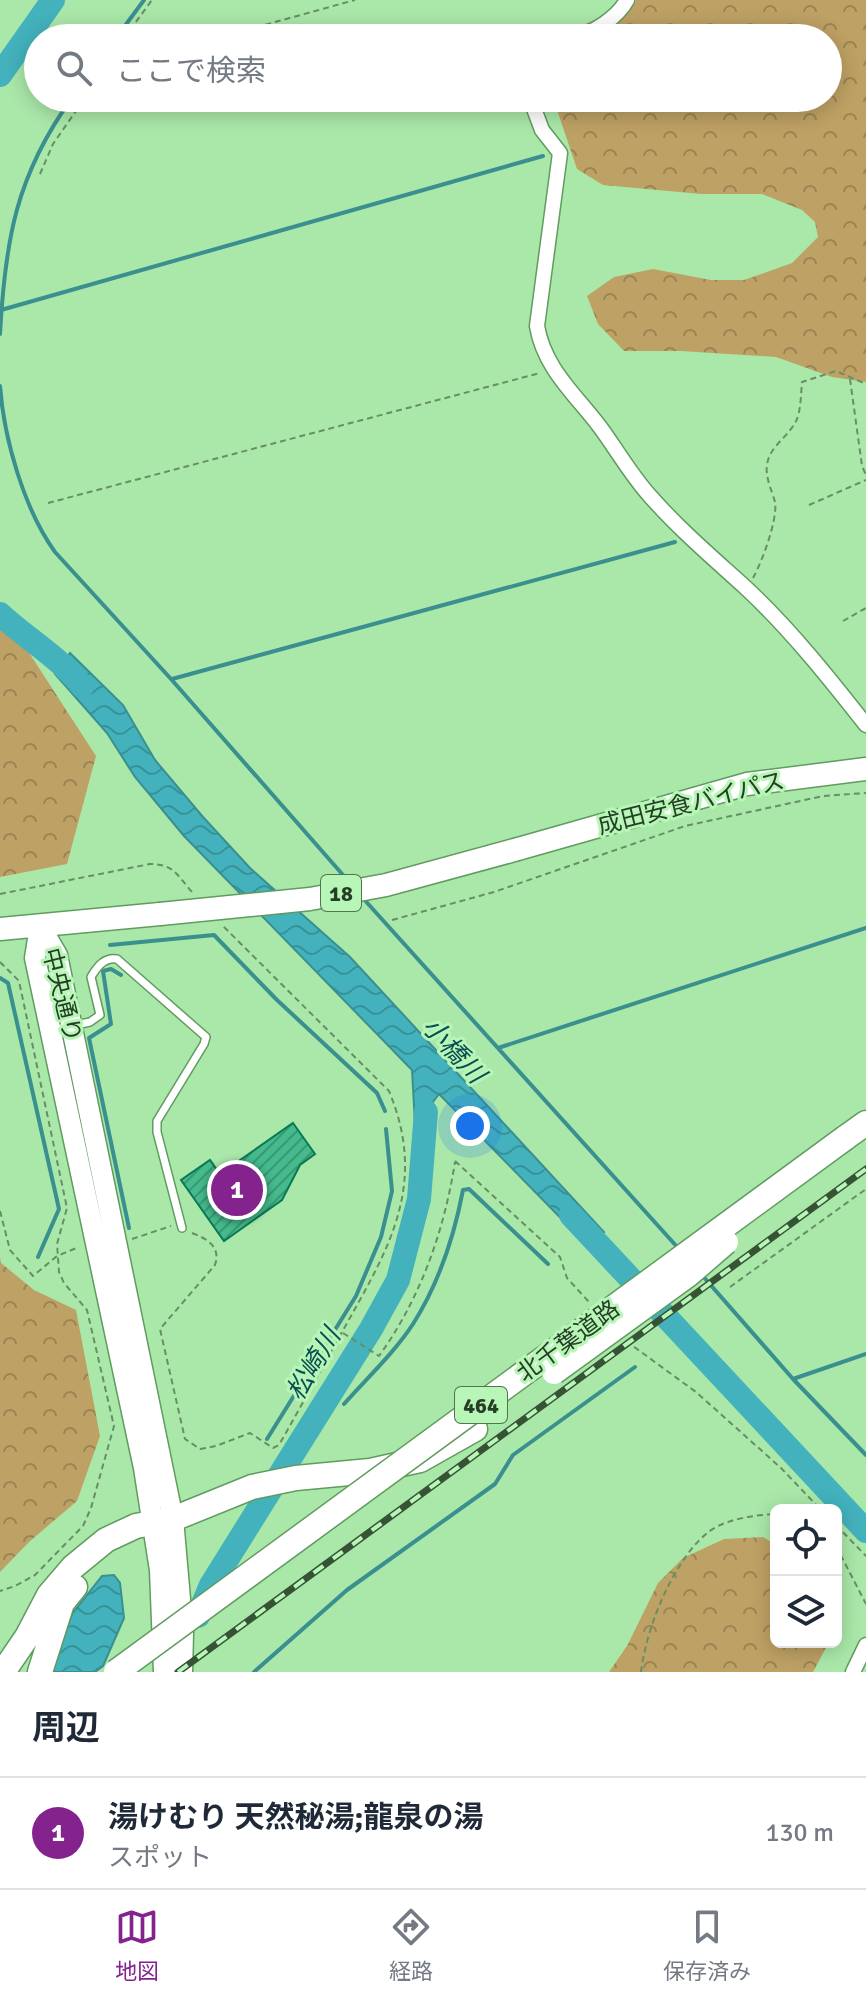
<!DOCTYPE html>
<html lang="ja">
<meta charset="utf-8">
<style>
:root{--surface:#fff;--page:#f2f2f3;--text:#1f2937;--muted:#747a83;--line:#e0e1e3;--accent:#84238d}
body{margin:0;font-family:Signika,"Noto Sans JP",sans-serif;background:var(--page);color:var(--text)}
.controls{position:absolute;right:24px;bottom:24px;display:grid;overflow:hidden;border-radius:12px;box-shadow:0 4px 20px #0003}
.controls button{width:72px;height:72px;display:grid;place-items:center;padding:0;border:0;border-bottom:2px solid var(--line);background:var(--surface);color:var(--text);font:40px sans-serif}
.you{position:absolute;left:470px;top:1126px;width:28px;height:28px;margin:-20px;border:6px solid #fff;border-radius:50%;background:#1a73e8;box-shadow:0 0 0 12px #1a73e833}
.badge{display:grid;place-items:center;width:52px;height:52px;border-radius:50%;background:var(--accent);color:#fff;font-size:26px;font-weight:700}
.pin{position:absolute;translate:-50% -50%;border:4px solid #fff;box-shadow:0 2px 8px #0006}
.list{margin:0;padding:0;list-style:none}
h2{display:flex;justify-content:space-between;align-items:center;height:104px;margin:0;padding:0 32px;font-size:34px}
h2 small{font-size:26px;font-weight:400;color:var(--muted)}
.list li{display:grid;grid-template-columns:52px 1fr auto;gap:24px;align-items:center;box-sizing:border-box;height:112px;padding:0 32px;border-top:2px solid var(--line)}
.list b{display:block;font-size:30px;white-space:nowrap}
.list p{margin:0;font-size:26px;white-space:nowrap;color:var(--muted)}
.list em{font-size:26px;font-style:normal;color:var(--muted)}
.icon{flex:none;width:44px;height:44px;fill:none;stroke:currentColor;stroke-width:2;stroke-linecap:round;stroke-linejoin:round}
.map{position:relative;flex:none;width:866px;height:1672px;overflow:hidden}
.search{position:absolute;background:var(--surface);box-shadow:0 4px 20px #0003;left:24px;right:24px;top:24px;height:88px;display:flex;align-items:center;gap:20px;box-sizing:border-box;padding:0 28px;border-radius:44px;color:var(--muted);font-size:30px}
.sheet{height:216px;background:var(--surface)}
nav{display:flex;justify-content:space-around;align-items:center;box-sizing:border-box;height:112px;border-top:2px solid var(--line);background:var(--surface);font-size:22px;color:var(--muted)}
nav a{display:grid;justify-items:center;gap:4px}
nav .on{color:var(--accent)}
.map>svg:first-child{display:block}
</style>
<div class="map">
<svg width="866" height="1672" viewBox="0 0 866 1672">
<defs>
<pattern id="forest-crowns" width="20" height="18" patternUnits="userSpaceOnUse" patternTransform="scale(2)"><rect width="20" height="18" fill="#bea164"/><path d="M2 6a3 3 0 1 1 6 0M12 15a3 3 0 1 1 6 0" fill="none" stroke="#9a8552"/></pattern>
<pattern id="water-waves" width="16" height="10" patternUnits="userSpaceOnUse" patternTransform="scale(2)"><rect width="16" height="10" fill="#43b2bd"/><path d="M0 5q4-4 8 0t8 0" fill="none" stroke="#389299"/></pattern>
<pattern id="building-hatch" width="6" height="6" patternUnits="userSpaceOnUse" patternTransform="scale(2)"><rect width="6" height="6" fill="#45ba8d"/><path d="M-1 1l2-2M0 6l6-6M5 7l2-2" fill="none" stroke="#399973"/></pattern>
</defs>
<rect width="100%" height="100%" fill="#aae8a9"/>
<!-- forest -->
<path fill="url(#forest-crowns)" d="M636,0H866V382L832,377L776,357L681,351H624L598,324L587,296L614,277L653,269L711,280H744L792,263L818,237L815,222L802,210L762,194H701L603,185L577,169L553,98H828V38H564L566,32L635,3Z
M0,618L26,648L96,756L67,864L0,877Z
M0,1257L1,1263L34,1290L76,1310L100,1436L77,1501L29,1542L0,1572Z
M763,1537L776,1545V1642H829L813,1672H609L627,1646L658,1583L683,1558L724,1539Z"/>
<!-- water -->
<path fill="url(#water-waves)" stroke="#3a8f8f" stroke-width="2" d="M70,653L123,705L155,760L203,817L250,868L350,957L604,1232L587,1245L439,1094L433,1102V1163L415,1124L412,1070L184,836L135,777L107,733L55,674Z
M114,1575L120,1583L124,1618L103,1666L95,1672H52L72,1614L102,1576Z"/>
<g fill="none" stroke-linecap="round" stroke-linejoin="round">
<!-- stream -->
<path stroke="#3a8f8f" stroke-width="4" d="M116,38L144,0
M1,310L543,156
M0,334C5,241 16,175 72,98
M0,386C4,439 24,509 55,552L171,679L350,883
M172,679L675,542
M361,896L679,1249
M110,945L214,935L277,1000L377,1093L385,1111
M121,975L111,969L103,971L111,1024L89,1038L129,1228
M0,978L8,983L59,1209L38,1257
M498,1048L866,928
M701,1274L793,1379L866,1455
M793,1379L866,1354
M344,1404C367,1378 394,1353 413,1324C439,1283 454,1237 463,1190L469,1189L548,1264
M267,1439L356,1296L381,1237L392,1191L386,1129
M254,1672L347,1590L495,1484L513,1455L635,1367"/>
<!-- river -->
<path stroke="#43b2bd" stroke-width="24" d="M0,75L53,0
M0,614C27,639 59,657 82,686
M571,1215L866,1531
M198,1616L211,1585L371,1329L398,1280L419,1199L426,1112"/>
</g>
<!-- building -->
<path fill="url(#building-hatch)" stroke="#097956" stroke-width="2" d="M293,1123L315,1154L300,1165L282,1200L224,1241L181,1180L210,1160L220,1174Z"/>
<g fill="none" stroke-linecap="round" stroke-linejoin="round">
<defs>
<path id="lane" d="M52,1030L90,1022L100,1015L91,977C97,967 104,957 117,959L206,1037L204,1044L157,1121V1132L182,1228"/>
<path id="street" d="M576,38C595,31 617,18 627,0
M530,98L542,130L560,153L537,326C544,368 575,394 600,427C617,450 631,475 650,496C680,530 713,558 746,588C790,629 829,678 866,725
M853,1672L866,1645"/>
<path id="secondary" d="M40,926L57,955L173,1519L183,1633L182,1672
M40,926L35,958L144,1468L160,1570L164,1672"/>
<path id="primary" d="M518,849L747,784L866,769
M0,929L160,914"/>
<path id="highway" d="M845,1138L866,1123
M3,1672L27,1637L49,1595L73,1567L106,1540L136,1526L173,1519L252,1487L296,1478L370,1471L420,1460L475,1429
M40,1672L62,1603L75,1587"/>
</defs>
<!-- lane casing -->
<use href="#lane" stroke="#609b60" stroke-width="10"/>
<!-- street casing -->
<use href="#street" stroke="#609b60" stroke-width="17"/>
<!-- secondary casing -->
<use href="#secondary" stroke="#609b60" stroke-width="23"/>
<!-- primary casing -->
<use href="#primary" stroke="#609b60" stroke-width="25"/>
<!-- highway casing -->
<use href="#highway" stroke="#609b60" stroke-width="27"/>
<!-- path -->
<path stroke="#658f64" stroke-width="2" stroke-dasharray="6 4" stroke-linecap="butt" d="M124,38L152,0
M217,38L355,0
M40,174L53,144L85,98
M850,379L862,466L866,475
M48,503L540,373
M809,505L866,480
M753,578C762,562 778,519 775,502C772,491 765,477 767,465C769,446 790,436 797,419C801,408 801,393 802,382L836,371L866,384
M843,621L866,608
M0,894L150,864C174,864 177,875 192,892
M392,920L494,892L685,826L823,796L866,793
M0,962L19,981L67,1208L57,1244L59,1272L64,1283L87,1310L114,1426L91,1508L83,1526L35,1575L15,1586L0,1591
M455,1161L560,1257L567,1278L589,1302
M0,1211L10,1250L33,1276L57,1256L79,1247
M192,1233C208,1239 221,1247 215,1265L160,1329L185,1439L200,1449L216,1446L250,1433L273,1448L279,1445C300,1408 321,1370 342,1332C387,1251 429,1187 389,1091L223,926
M132,1239L171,1226
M730,1287L866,1189
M343,1333L379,1356C420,1299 444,1232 455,1162
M626,1341L696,1392L781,1468L821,1510
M836,1525L866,1556
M836,1546L866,1604
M641,1672C646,1629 672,1563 706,1534C723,1519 754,1515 776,1514"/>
<!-- lane -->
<use href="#lane" stroke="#fff" stroke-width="7"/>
<!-- street -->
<use href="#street" stroke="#fff" stroke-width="14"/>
<!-- secondary -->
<use href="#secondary" stroke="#fff" stroke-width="20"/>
<!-- primary -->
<use href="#primary" stroke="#fff" stroke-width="22"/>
<!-- highway -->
<use href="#highway" stroke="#fff" stroke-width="24"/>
<defs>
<path id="rail" d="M178,1672L866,1169"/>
</defs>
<!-- rail casing -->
<use href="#rail" stroke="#365336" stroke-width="7"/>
<!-- rail -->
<use href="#rail" stroke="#b7f6b6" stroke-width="4" stroke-dasharray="12" stroke-linecap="butt"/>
<defs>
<path id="primary-bridge" d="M160,914L310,899L386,885L518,849"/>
<path id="highway-bridge" d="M554,1372L689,1274L726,1242
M116,1672L845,1138"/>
</defs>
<!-- primary-bridge casing -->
<use href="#primary-bridge" stroke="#609b60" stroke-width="25" stroke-linecap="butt"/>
<!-- highway-bridge casing -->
<use href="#highway-bridge" stroke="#609b60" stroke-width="27" stroke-linecap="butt"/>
<!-- primary-bridge -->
<use href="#primary-bridge" stroke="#fff" stroke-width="22"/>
<!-- highway-bridge -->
<use href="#highway-bridge" stroke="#fff" stroke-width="24"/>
</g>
<g text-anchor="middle" stroke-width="6" stroke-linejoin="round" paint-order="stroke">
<!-- shield labels -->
<g fill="#b7f6b6" stroke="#517550" stroke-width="2">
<rect x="321" y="875" width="40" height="36" rx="6"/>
<rect x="455" y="1387" width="52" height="36" rx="6"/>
</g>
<g font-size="22" font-weight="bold" fill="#253e25">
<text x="341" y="901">18</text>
<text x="481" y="1413">464</text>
</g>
<!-- street labels -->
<g font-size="24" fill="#253e25" stroke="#b7f6b6">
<text transform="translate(691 803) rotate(-14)" y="8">成田安食バイパス</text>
<text transform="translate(62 995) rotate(76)" y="8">中央通り</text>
<text transform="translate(568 1341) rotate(-36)" y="8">北千葉道路</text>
</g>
<!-- water labels -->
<g font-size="26" font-style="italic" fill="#0a4d53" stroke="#b7f6b6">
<text transform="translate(454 1050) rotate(47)" y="9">小橋川</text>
<text transform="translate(313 1364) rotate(-59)" y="9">松崎川</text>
</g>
</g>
</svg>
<div class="controls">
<button><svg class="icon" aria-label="locate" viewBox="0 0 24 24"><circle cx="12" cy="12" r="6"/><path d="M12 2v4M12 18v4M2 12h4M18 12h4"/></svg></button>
<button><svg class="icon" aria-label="layers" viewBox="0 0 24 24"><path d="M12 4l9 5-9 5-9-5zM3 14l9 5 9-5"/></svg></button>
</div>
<div class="you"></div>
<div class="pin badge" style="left:237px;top:1190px">1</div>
<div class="search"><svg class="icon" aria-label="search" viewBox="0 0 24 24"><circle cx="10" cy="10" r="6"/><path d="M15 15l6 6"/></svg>ここで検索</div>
</div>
<section class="sheet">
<h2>周辺<small></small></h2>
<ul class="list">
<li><span class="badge">1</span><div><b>湯けむり 天然秘湯;龍泉の湯</b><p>スポット</p></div><em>130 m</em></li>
</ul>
</section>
<nav>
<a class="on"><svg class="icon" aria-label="map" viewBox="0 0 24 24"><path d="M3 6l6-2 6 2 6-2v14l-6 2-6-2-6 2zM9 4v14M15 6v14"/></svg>地図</a>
<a><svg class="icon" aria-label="directions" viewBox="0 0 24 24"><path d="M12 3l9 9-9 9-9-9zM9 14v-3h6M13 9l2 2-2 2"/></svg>経路</a>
<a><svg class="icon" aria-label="saved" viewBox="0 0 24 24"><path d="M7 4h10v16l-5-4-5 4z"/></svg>保存済み</a>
</nav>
